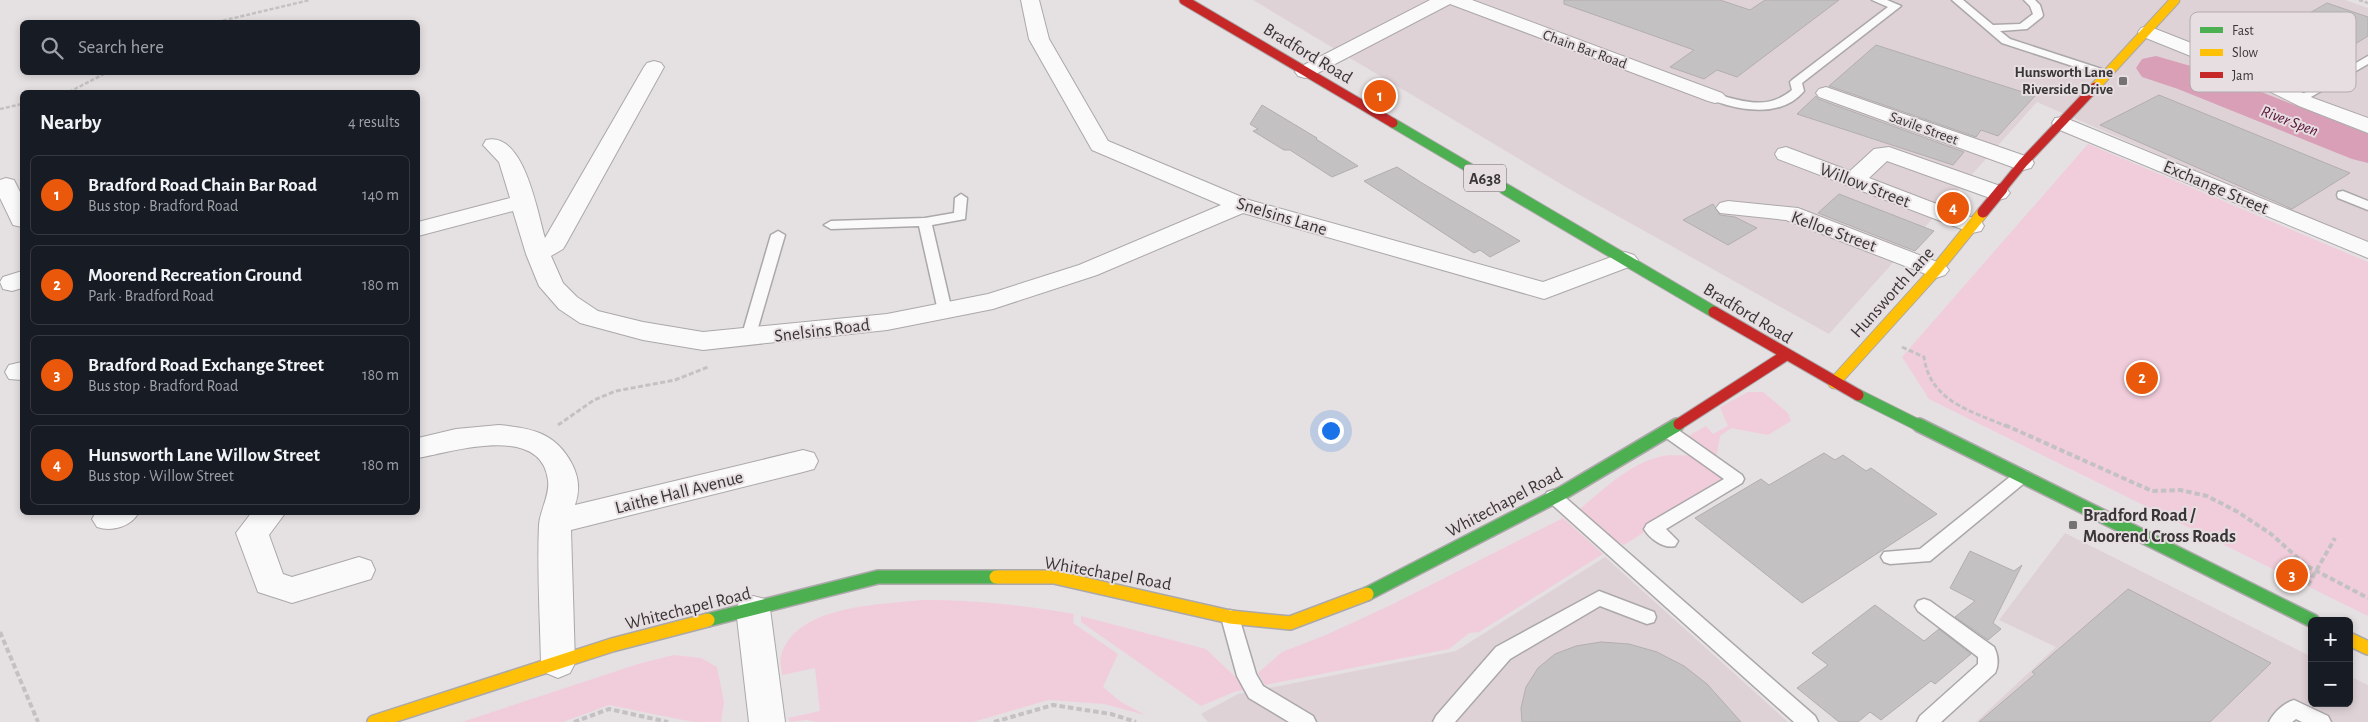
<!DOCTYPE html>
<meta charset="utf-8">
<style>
:root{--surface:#171b24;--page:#242831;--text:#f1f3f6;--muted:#9ea1a6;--line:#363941;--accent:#ea580c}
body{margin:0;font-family:"Alegreya Sans",sans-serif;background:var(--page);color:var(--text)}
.controls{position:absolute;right:15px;bottom:15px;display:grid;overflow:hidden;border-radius:8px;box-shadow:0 2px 8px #0003}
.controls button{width:45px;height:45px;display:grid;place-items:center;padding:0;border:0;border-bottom:1px solid var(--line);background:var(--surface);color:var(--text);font:25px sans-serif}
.you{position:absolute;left:1330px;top:430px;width:18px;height:18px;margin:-12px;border:4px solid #fff;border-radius:50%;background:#1a73e8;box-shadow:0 0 0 8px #1a73e833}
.badge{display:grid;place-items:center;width:32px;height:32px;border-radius:50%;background:var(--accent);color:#fff;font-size:16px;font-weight:700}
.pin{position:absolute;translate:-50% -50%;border:2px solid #fff;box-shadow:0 1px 5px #0006}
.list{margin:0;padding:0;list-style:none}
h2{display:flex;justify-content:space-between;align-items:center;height:65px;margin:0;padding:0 20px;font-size:21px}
h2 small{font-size:16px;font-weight:400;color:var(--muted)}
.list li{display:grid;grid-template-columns:32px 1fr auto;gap:15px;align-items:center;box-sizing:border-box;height:80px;margin:0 10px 10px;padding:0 10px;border:1px solid var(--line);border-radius:8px}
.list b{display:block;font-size:19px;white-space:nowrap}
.list p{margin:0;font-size:16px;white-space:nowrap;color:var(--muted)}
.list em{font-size:16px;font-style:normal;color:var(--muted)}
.icon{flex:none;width:28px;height:28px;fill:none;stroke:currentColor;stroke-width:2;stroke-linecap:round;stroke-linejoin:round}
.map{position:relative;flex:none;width:2368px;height:722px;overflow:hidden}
.search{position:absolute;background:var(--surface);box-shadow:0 2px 8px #0003;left:20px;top:20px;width:400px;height:55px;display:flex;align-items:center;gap:12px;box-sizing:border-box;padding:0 18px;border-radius:8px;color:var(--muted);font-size:19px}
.panel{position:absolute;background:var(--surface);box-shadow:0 2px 8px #0003;left:20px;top:90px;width:400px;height:425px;border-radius:8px}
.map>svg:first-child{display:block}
</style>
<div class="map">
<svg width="2368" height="722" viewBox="0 0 2368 722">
<rect width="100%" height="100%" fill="#e5e0e2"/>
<!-- built -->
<path fill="#dfd2d7" d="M1253,0H2345L2368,8V246L2037,102L1829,334L1571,190Z
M2065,533L2312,657V703H2349V676L2368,685V722H1976L2056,647L1999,620Z
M1605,557L1788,722H1208L1201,714L1238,694L1456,651Z"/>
<!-- green -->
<path fill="#f1cddb" d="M2088,144L2368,262V616L1929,399L1902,357Z
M1748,392H1763L1788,413L1791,421L1768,435L1731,428L1720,436L1715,464L1726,480L1624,545L1595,529L1580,509C1605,488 1635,458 1671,455C1677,455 1684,456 1690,455L1679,441L1706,426L1713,434L1728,426L1720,407Z
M1563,518L1603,554L1479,632L1469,633L1449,649L1265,685L1258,673L1282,652L1326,635L1391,605Z
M921,600C975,600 1021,605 1074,614L1073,623L1118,654L1103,687L1121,702L1145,715L1104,704L1048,700L973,722H818L806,720L790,722L788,718L820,711L815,668L782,675C782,669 779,661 781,656C796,605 877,605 921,600Z
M1081,616L1206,649L1248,689L1234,692L1201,706L1081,622Z
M674,655L701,658L717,667L724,702L721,722H693L609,705L563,722H462L638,664Z"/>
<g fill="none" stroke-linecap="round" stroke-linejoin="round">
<!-- river -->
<path fill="#d89fb7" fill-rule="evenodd" d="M2156,56L2208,71L2368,134V163L2352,159L2178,89L2142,77L2136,68L2142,59Z"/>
</g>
<!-- building -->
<path fill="#c4c1c2" stroke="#b2aeb0" d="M1564,0H1720L1750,10L1765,0H1839L1737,77L1717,70L1704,79L1670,67L1694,50L1564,4Z
M2327,3L2368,17V36L2307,74L2243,51Z
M1876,45L2035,96L1998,136L1981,130L1976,137L1829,86Z
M2159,95L2350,173L2292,209L2100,125Z
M1816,96L1818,99L1964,152L1953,165L1797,114Z
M1262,105L1317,138L1316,139L1358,166L1332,177L1290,150H1284L1253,131L1258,129L1250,124Z
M1397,167L1422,183L1520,241L1490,257L1480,250L1474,253L1364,181Z
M1839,194L1934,231L1915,251L1818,213Z
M1713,204L1720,215L1735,217L1757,228L1728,245L1683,220Z
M1824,453L1835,460L1843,455L1866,471L1871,468L1937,514L1802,603L1695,518L1761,479L1769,485Z
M1970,551L2014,571L2022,565L1993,623L2001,629L1988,640L1955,617L1975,601L1950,588Z
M2128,589L2271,663L2210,722H1979L2035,674L2032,672Z
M1875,605L1924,641L1939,629L1971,654L1935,684L1931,681L1881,720L1870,712L1858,722H1839L1797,688L1828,665L1812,653Z
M1601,642L1629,644L1657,652L1684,666L1707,684L1741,722H1522L1521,708L1526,687L1538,668L1555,654L1576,646Z"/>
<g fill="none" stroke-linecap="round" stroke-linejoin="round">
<defs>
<path id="lane" d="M1872,0H1887L1901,6L1802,83L1804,91C1785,114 1753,112 1727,105C1721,103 1714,102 1709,97L1715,94C1743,101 1767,111 1792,90L1790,82L1792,80L1888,7Z
M1952,0H1963L1993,25L2020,24L2033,14L2030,6L2024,0H2035L2040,5L2043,15L2042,17L2027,29L2000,31L2010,39L2111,72L2113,74L2111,76H2103L2002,43Z
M2368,56V64L2304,101L2300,102L2294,99Z
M2343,191L2368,201V210L2338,198L2337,195L2338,192Z
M961,194L967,198L965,219L932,225L952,311L945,315L938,311L919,226L831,229L824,225L831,221L925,218L954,213L955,198Z
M778,231L785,235L755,338L748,343L743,341L741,338L771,235Z
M1668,425L1674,427L1742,475L1744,479L1742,483L1666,529L1678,541L1675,546C1664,549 1650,539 1644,529L1647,524L1724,479L1662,435L1660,431L1662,427Z
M2022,470L2028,472L2030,476L2028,480L1930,561L1890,564L1884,562L1881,557L1884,552L1920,549L2016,472Z
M1553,490L1559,492L1815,716L1818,722H1794L1547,500L1545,496L1547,492Z
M1599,591L1654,612L1656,617L1654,622L1647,624L1600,606L1510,659L1455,722H1433L1436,716L1496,647Z
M1924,599L1930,601L1994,647C1998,655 1999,665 1995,673L1941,722H1917L1920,716L1978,664V657L1918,611L1915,606L1918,601Z
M1230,610L1237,612L1239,617L1256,674L1263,686L1313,716L1316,722H1289L1249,698L1237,676L1221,617L1223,612Z
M2294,700L2328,716L2331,722H2302L2296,719L2292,722H2269C2274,712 2284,703 2294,700Z"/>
<path id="street" d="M1021,0H1039L1049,39L1108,141L1249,200L1543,282L1625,252L1634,255L1638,260L1634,265L1544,299L1243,213L1097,275L993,309L887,330L703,350L643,340L580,323L559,309L539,286L526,254L513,211L418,236V222L510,198L499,162L483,145L486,140C524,131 537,211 545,238L644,67L647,63L654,61L661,63L664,67L566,244L563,249L551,256L563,283L577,297L598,311L643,322L703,332L887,314L988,294L1079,265L1221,205L1092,150L1029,39Z
M1430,0H1472L1722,93L1726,97L1722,101L1715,103L1708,101L1450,4L1312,76L1305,78L1298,76L1295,72L1298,68Z
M2148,26L2247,65L2313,98L2368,118V133L2299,106L2233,73L2141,36L2138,32L2141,28Z
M1826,87L2031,158L2034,163L2031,168L2023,170L2015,168L1819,97L1816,93L1819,89Z
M2063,117L2368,242V258L2055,128L2052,123L2055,118Z
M1786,147L1850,171L1874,149L1889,147L2006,188L2010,193L2006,198L1998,200L1990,198L1887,161L1869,178L1981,221L1984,226L1981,231L1972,233L1778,159L1775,154L1778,149Z
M6,178L14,180L22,196V227L13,225L0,198V180Z
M1728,201L1798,208L1945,265L1949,270L1945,275L1936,278L1786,220L1720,213L1716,208L1720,203Z
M22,271V288L12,291L3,289L0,282L3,277Z
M22,362V380L9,379L5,372L9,365Z
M499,425C532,428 556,433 572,464C579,478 580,490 575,505L803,450L814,453L818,461L814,469L803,472L571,530L575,663L570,673L558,678L546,673L541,663C540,617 537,571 539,525C540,510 550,496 548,480C541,423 452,452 418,458V438L456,429Z
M96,512H139C131,527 112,532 97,527L92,519Z
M252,512H286L269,535L283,574L292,577L359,557L371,561L375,570L371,579L292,603L258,592L236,533Z
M753,596L765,599L770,609L785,722H749L736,609L741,599Z"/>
<path id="fast-far2" d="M1393,123L1507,190"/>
<path id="fast-far1" d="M1505,189L1714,312
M1858,395L1922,427
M1675,427L1679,424"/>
<path id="fast" d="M1919,425L2313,621
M1367,594L1564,492L1677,425
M708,620L878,577H996"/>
<path id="slow-far2" d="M2095,87L2175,0"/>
<path id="slow-far1" d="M1834,383L1936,270L1983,212"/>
<path id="slow" d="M996,577H1054L1230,617L1290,623L1367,594
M2349,639L2368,648
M374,722L612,645L708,620"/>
<path id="jam-far1" d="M1184,0L1393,123
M2001,190L2023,163L2095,87"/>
<path id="jam" d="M1983,212L2002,189
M1714,312L1858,395
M1679,424L1786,355"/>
</defs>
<!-- lane casing -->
<use href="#lane" stroke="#aba8a9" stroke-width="3"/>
<!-- street casing -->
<use href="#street" stroke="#aba8a9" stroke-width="2"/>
<!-- fast-far2 casing -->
<use href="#fast-far2" stroke="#aba8a9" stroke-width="11"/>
<!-- fast-far1 casing -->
<use href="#fast-far1" stroke="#aba8a9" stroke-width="13"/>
<!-- fast casing -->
<use href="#fast" stroke="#aba8a9" stroke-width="16"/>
<!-- slow-far2 casing -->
<use href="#slow-far2" stroke="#aba8a9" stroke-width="11"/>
<!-- slow-far1 casing -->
<use href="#slow-far1" stroke="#aba8a9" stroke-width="13"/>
<!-- slow casing -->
<use href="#slow" stroke="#aba8a9" stroke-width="16"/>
<!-- jam-far1 casing -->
<use href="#jam-far1" stroke="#aba8a9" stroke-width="11"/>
<!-- jam casing -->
<use href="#jam" stroke="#aba8a9" stroke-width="13"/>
<!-- path-far2 -->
<path stroke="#c3c1c2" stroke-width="2.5" stroke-dasharray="4 2" stroke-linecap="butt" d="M2359,0L2368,3
M217,22L310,0
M69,92L108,72
M0,109L22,104"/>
<!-- path-far1 -->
<path stroke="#c3c1c2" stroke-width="3" stroke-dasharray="5 2.5" stroke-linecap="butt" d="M1902,347L1924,357C1930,402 1972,411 2008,427
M558,425L594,400L616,391L675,380L708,367"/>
<!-- path -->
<path stroke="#c3c1c2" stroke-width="4" stroke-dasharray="5.5 3" stroke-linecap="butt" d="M2005,425L2152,491L2180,490L2207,496L2238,512L2271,534L2307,566L2368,598
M2308,585L2335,538
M0,632L38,722
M574,722L609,709L668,722
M994,722L1053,705L1111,714L1136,722"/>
<!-- lane -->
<use href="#lane" fill="#fbfafb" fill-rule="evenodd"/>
<!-- street -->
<use href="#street" fill="#fbfafb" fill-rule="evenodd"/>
<!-- fast-far2 -->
<use href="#fast-far2" stroke="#4caf50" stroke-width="9"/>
<!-- fast-far1 -->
<use href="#fast-far1" stroke="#4caf50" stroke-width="11"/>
<!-- fast -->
<use href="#fast" stroke="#4caf50" stroke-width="13"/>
<!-- slow-far2 -->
<use href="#slow-far2" stroke="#ffc107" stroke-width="9"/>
<!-- slow-far1 -->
<use href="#slow-far1" stroke="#ffc107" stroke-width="11"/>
<!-- slow -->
<use href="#slow" stroke="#ffc107" stroke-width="13"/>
<!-- jam-far1 -->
<use href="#jam-far1" stroke="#c62828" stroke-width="9"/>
<!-- jam -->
<use href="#jam" stroke="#c62828" stroke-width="11"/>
</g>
<!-- markers -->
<g fill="#757273" stroke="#e7dee1" stroke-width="2">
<rect x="2118" y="76" width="10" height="10" rx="2.5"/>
<rect x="2068" y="520" width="10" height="10" rx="2.5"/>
</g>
<g text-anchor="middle" stroke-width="4" stroke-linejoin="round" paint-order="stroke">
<!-- far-street labels -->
<g font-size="15" fill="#393637" stroke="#e7dee1">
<text transform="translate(1585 49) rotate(20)" y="5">Chain Bar Road</text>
<text transform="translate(1924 128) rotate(20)" y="5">Savile Street</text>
</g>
<!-- far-poi labels -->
<g font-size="15" font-weight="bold" fill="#393637" stroke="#e7dee1" text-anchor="end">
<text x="2113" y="77">Hunsworth Lane<tspan x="2113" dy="17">Riverside Drive</tspan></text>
</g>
<!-- far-water labels -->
<g font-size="16" font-style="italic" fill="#581136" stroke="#e7dee1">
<text transform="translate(2290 120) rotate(21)" y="6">River Spen</text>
</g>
<!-- shield labels -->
<rect fill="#e7dee1" stroke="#6d686a" stroke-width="1" x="1464" y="164.5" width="42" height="27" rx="4"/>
<g font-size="16" font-weight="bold" fill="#393637">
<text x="1485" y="184">A638</text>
</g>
<!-- street labels -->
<g font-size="18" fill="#393637" stroke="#e7dee1">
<text transform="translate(1308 53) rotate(31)" y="6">Bradford Road</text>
<text transform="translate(1865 185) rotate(21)" y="6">Willow Street</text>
<text transform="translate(2216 187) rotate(23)" y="6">Exchange Street</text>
<text transform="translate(1282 216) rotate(17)" y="6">Snelsins Lane</text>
<text transform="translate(1834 231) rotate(20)" y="6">Kelloe Street</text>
<text transform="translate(1892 292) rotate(-48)" y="6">Hunsworth Lane</text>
<text transform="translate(1748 313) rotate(31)" y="6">Bradford Road</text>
<text transform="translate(822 330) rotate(-7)" y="6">Snelsins Road</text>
<text transform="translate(679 492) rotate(-14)" y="6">Laithe Hall Avenue</text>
<text transform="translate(1504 502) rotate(-28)" y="6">Whitechapel Road</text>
<text transform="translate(1108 573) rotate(10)" y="6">Whitechapel Road</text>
<text transform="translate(688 608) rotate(-14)" y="6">Whitechapel Road</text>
</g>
<!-- poi labels -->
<g font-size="18" font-weight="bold" fill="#393637" stroke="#e7dee1" text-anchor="start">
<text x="2083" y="521">Bradford Road /<tspan x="2083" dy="21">Moorend Cross Roads</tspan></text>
</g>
</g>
<!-- legend -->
<rect x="2190" y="12" width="166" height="80" rx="8" fill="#e7dee1" stroke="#b3acae" stroke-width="1"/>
<rect x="2200" y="27" width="23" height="6" fill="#4caf50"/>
<rect x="2200" y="49" width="23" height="7" fill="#ffc107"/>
<rect x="2200" y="72" width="23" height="6" fill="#c62828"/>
<g font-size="14" fill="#393637">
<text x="2232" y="35">Fast</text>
<text x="2232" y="57">Slow</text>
<text x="2232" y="80">Jam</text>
</g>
</svg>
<div class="controls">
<button>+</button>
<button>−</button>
</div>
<div class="you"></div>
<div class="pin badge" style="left:1380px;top:96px">1</div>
<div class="pin badge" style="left:2142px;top:378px">2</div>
<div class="pin badge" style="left:2292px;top:575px">3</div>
<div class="pin badge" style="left:1953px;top:208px">4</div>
<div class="search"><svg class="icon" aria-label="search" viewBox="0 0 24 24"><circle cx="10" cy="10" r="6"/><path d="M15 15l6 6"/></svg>Search here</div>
<section class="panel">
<h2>Nearby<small>4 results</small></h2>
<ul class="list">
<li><span class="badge">1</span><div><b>Bradford Road Chain Bar Road</b><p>Bus stop · Bradford Road</p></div><em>140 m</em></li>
<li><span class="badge">2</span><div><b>Moorend Recreation Ground</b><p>Park · Bradford Road</p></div><em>180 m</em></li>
<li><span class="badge">3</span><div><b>Bradford Road Exchange Street</b><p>Bus stop · Bradford Road</p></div><em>180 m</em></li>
<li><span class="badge">4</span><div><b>Hunsworth Lane Willow Street</b><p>Bus stop · Willow Street</p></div><em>180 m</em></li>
</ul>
</section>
</div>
